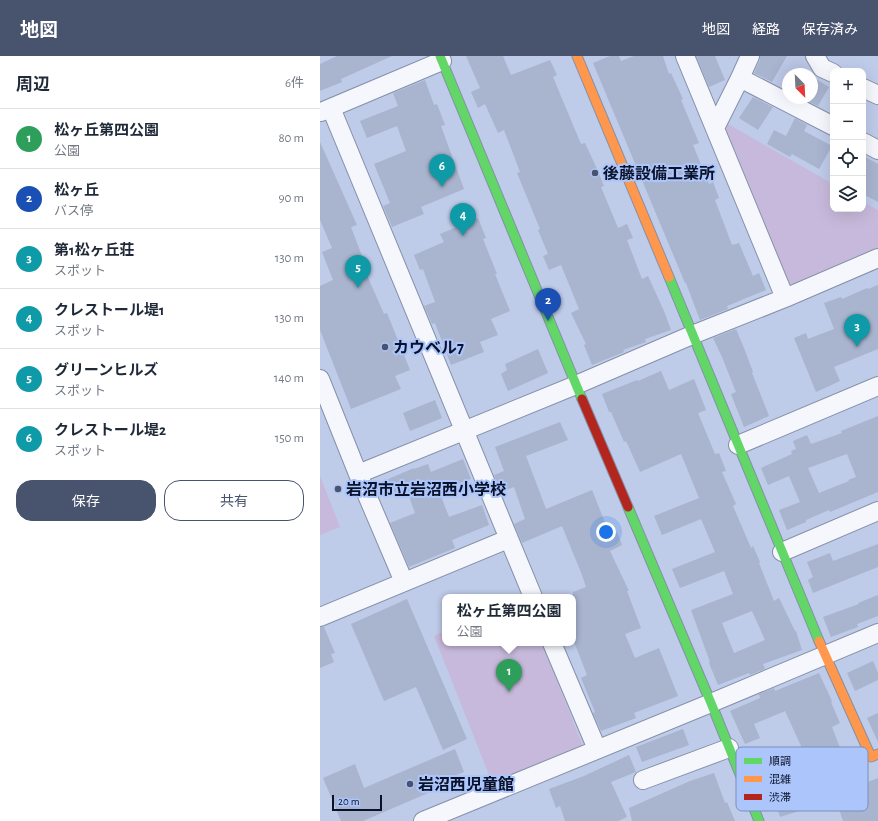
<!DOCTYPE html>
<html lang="ja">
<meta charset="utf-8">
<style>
:root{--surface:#fff;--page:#f6f6f7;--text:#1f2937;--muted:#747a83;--line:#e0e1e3;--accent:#48536d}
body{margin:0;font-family:"Alegreya Sans","Noto Sans JP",sans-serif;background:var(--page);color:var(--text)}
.controls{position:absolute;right:12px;top:12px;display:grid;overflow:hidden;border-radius:8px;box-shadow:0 4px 16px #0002}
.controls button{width:36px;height:36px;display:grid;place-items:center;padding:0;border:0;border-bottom:1px solid var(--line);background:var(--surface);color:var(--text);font:20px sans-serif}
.compass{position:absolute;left:462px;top:12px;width:36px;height:36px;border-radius:50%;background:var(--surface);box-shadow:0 4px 16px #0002;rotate:156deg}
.scale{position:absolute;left:12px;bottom:10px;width:50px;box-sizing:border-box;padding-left:4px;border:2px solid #09122a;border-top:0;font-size:11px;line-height:14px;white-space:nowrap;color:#09122a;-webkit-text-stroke:3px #acc5fb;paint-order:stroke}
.you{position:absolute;left:286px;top:476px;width:14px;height:14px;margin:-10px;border:3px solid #fff;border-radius:50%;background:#1a73e8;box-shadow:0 0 0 6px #1a73e833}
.badge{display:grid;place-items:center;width:26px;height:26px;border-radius:50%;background:var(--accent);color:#fff;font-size:13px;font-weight:700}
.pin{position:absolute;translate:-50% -33px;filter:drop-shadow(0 1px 2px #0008)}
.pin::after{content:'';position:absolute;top:21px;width:14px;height:12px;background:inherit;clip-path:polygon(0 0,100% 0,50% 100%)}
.popup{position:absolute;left:122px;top:538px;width:134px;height:52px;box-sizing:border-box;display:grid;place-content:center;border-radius:8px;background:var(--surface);filter:drop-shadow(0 1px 3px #0005);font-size:13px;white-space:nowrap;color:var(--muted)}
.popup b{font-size:15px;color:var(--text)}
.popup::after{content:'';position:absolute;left:50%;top:100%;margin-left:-8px;border:8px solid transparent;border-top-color:var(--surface)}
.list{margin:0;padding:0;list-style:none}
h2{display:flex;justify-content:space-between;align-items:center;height:52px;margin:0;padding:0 16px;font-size:17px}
h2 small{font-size:13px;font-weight:400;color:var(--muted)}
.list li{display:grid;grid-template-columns:26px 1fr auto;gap:12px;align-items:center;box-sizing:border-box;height:60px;padding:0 16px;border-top:1px solid var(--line)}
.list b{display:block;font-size:15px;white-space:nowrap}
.list p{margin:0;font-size:13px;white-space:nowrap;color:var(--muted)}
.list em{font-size:13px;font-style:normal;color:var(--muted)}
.actions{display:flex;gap:8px;padding:12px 16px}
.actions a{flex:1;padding:9px 0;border:1px solid var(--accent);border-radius:16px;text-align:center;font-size:14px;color:var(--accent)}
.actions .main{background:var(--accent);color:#fff}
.icon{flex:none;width:22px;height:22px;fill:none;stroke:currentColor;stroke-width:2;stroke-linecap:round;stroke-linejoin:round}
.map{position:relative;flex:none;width:558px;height:765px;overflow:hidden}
header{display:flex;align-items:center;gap:24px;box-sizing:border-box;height:56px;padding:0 20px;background:var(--accent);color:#fff}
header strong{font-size:19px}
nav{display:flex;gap:22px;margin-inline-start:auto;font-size:14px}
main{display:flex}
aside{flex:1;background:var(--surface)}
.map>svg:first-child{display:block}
</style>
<header>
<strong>地図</strong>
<nav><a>地図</a><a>経路</a><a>保存済み</a></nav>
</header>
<main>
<aside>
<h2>周辺<small>6件</small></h2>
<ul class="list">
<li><span class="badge" style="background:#2e9e5b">1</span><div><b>松ヶ丘第四公園</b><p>公園</p></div><em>80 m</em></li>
<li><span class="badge" style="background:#1a4fb4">2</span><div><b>松ヶ丘</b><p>バス停</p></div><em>90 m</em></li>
<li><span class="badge" style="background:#0f9aa8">3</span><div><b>第1松ヶ丘荘</b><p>スポット</p></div><em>130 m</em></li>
<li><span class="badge" style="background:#0f9aa8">4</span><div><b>クレストール堤1</b><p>スポット</p></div><em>130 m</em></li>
<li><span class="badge" style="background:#0f9aa8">5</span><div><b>グリーンヒルズ</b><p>スポット</p></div><em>140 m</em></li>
<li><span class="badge" style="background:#0f9aa8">6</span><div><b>クレストール堤2</b><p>スポット</p></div><em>150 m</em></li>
</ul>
<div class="actions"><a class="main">保存</a><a>共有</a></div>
</aside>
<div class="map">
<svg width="558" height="765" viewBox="0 0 558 765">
<rect width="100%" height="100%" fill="#becbe9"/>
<!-- green -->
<path fill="#c7b9db" d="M408,68L513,128V153H543V146L558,154V194L473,229L464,228L401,78Z
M0,420L20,471L0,479Z
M125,575V587H222L264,693L173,729L114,580Z"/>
<!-- building -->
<path fill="#a9b4cf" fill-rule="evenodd" d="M17,0H72L21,23L22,26L0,35V8Z
M146,0H183L191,19L230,4L237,19L233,21L261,88L265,87L278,115L284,130L281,131L298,172L307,168L313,182L307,184L322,223L328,220L344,255L351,274L325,283L326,286L303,294L304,296L272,309L264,289L266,288L251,257L259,253L241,209L229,214L223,200L228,198L218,174L220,173L197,117L200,116L184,74L178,77L165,48L158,52L151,36L160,32Z
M290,0H299L301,5L314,0H343L349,18L351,17L363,43L361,44L379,87L373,89L389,128L393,126L399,142L395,144L412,189L419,187L433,220L439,217L446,234L407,250L408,253L380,264L366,227H365L273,7Z
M376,0H395L405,24L389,31Z
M440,0H467L452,26L434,17L440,4Z
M496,23L509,31L498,50L485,44L486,42H492V31Z
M105,24L114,49L117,48L125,69L121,70L132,100V101L144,133L101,151L104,158L72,171L63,150L70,147L54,108L86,95L77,70L47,82L40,65L78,50L73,37Z
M433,41L453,51L438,74L419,62Z
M475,62L487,69L484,75L512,90L499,113L472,98L470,101L447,88L454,74L466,80Z
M0,86L37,169L31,171L42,200L39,201L64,258L67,257L90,314L75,320L81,333L31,353L0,274V230L13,224L2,196L12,192L0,164Z
M543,100L558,108V146L543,138Z
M158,162L166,182L163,183L177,218H175L190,255L171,263L178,279L160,286L164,296L131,309L115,267L112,268L104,250L115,246L103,213L100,214L94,199L124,186L120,178Z
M558,229V293L514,311L520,325L496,336L474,282L486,277L488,283L514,273L504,247L521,241L522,243L547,232L548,233Z
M416,273L424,292L433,316L432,317L449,360L424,371L411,338L416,336L402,301L393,282Z
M218,293L228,317L188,335L181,318L187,314L185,308Z
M341,315L349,334L374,323L386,354L378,357L395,398L399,397L406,415L402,416L416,448L413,450L431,492L433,490L440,506L439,507L454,545L459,542L475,575H476L482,594L443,608L445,613L430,619L429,617L398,629L389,607L390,606L371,554L413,538L404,515L360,532L352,513L395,496L381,463L342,479L334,460L379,442L361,398L320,416L306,385L304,386L291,356H289L282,338L317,324L318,325ZM432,555L445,584L414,597L402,567Z
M115,344L122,362L90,375L83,357Z
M558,360V436L510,456L509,454L486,464V466L467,474L459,454L480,446L469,420L448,429L441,412L472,398L471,395L476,393L473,385L487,379L491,388L522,377L521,375ZM527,398L536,421L528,424L529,425L499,437L488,412Z
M240,366L248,384L206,400L226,453L272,434L290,479L297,476L302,489L290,495L309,535H307L321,572L305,578L315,602L339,592L358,640L314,657L316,662L281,675L273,657L275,656L261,622L267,619L253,583V536L266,531L262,519L242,470L202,487L194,468L205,463L194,431L181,436L174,419L184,415L175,391Z
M143,403L151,423L119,435L129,461L162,449L169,469L132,484L135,492L89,511L70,467L95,457L86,432L64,441L59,427L94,412V413L108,408L111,416Z
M558,488V511L493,537L488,524L493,521L487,506L510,497L513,505Z
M558,539V560L537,568L538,571L511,581L503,561L539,548L538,547Z
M87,543L147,683L123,694L96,631L64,645L31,568Z
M0,571H4L15,597L11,598L14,606L0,612Z
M553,605L558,617V624L535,635L527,617Z
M499,617L512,645L511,646L520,667L512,671L535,731L558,722V765H523L516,744L511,746V745L460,761L448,723L450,722L448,715L486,701L465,655L434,668L440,682L425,688L410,655L440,642L439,638L454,632L455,635Z
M558,657V686L547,662Z
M363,673L369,689L322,706L316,691Z
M135,693L144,716L134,720L136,725L43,765H21L3,722L35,708L44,732Z
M309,699L316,716L291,726L307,761L298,765H245L240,750L236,752L229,733L264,720Z
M394,717L405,747L407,746L415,765H312L309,752L370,725Z"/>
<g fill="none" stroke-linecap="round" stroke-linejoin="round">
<defs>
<path id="street" d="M365,0L465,242
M495,0L502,12L513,17
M420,22L430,0
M543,32L558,39
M11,52L213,541
M1,56L122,5
M395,72L420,22L513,70
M543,86L558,94
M0,323L38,418L84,526
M418,389L558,330
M38,418L256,329L372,279L465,242L558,202
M462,496L558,455
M0,561L188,483
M232,587L277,693
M323,724L409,692
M103,765L391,647L558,577"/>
<path id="fast" d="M120,0L262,343
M349,221L499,585
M308,451L391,647L439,765"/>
<path id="slow" d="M257,0L349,221
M499,585L551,701L558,698"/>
<path id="jam" d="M262,343L308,451"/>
</defs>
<!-- street casing -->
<use href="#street" stroke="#8590a9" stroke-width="20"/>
<!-- fast casing -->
<use href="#fast" stroke="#8590a9" stroke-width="11"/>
<!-- slow casing -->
<use href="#slow" stroke="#8590a9" stroke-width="11"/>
<!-- jam casing -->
<use href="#jam" stroke="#8590a9" stroke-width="11"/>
<!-- street -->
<use href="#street" stroke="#f5f7fc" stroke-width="18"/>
<!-- fast -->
<use href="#fast" stroke="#63d668" stroke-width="9"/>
<!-- slow -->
<use href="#slow" stroke="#ff974d" stroke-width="9"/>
<!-- jam -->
<use href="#jam" stroke="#b3261e" stroke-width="9"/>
</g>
<!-- markers -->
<g fill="#48536d" stroke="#acc5fb" stroke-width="1.5">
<circle cx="275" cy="117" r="4"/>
<circle cx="65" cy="291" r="4"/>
<circle cx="18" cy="433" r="4"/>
<circle cx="90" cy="728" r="4"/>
</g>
<g text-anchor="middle" stroke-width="4" stroke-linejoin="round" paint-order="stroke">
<!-- poi labels -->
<g font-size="16" font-weight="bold" fill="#09122a" stroke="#acc5fb" text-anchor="start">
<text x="283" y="123">後藤設備工業所</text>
<text x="73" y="297">カウベル7</text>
<text x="26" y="439">岩沼市立岩沼西小学校</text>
<text x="98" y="734">岩沼西児童館</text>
</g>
</g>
<!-- legend -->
<rect x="416" y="691" width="132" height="64" rx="6" fill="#acc5fb" stroke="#7b8fbc" stroke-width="1"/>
<rect x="424" y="702" width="18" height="6" fill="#63d668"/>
<rect x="424" y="720" width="18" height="6" fill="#ff974d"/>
<rect x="424" y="738" width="18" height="6" fill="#b3261e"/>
<g font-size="11" fill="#09122a">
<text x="449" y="709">順調</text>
<text x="449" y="727">混雑</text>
<text x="449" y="745">渋滞</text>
</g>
</svg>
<div class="controls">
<button>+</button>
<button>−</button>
<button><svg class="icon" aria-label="locate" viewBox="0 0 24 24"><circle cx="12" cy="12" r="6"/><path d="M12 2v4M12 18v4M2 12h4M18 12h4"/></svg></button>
<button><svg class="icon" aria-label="layers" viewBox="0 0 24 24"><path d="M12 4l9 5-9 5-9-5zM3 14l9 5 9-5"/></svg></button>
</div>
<svg class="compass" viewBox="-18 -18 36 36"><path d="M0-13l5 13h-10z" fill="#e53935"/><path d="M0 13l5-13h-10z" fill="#747a83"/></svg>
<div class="scale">20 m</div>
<div class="you"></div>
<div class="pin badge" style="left:189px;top:636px;background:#2e9e5b">1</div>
<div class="popup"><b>松ヶ丘第四公園</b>公園</div>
<div class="pin badge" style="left:228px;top:265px;background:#1a4fb4">2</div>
<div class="pin badge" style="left:537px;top:291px;background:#0f9aa8">3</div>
<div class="pin badge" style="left:143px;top:180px;background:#0f9aa8">4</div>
<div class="pin badge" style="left:38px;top:232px;background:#0f9aa8">5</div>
<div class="pin badge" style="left:122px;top:131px;background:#0f9aa8">6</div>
</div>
</main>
